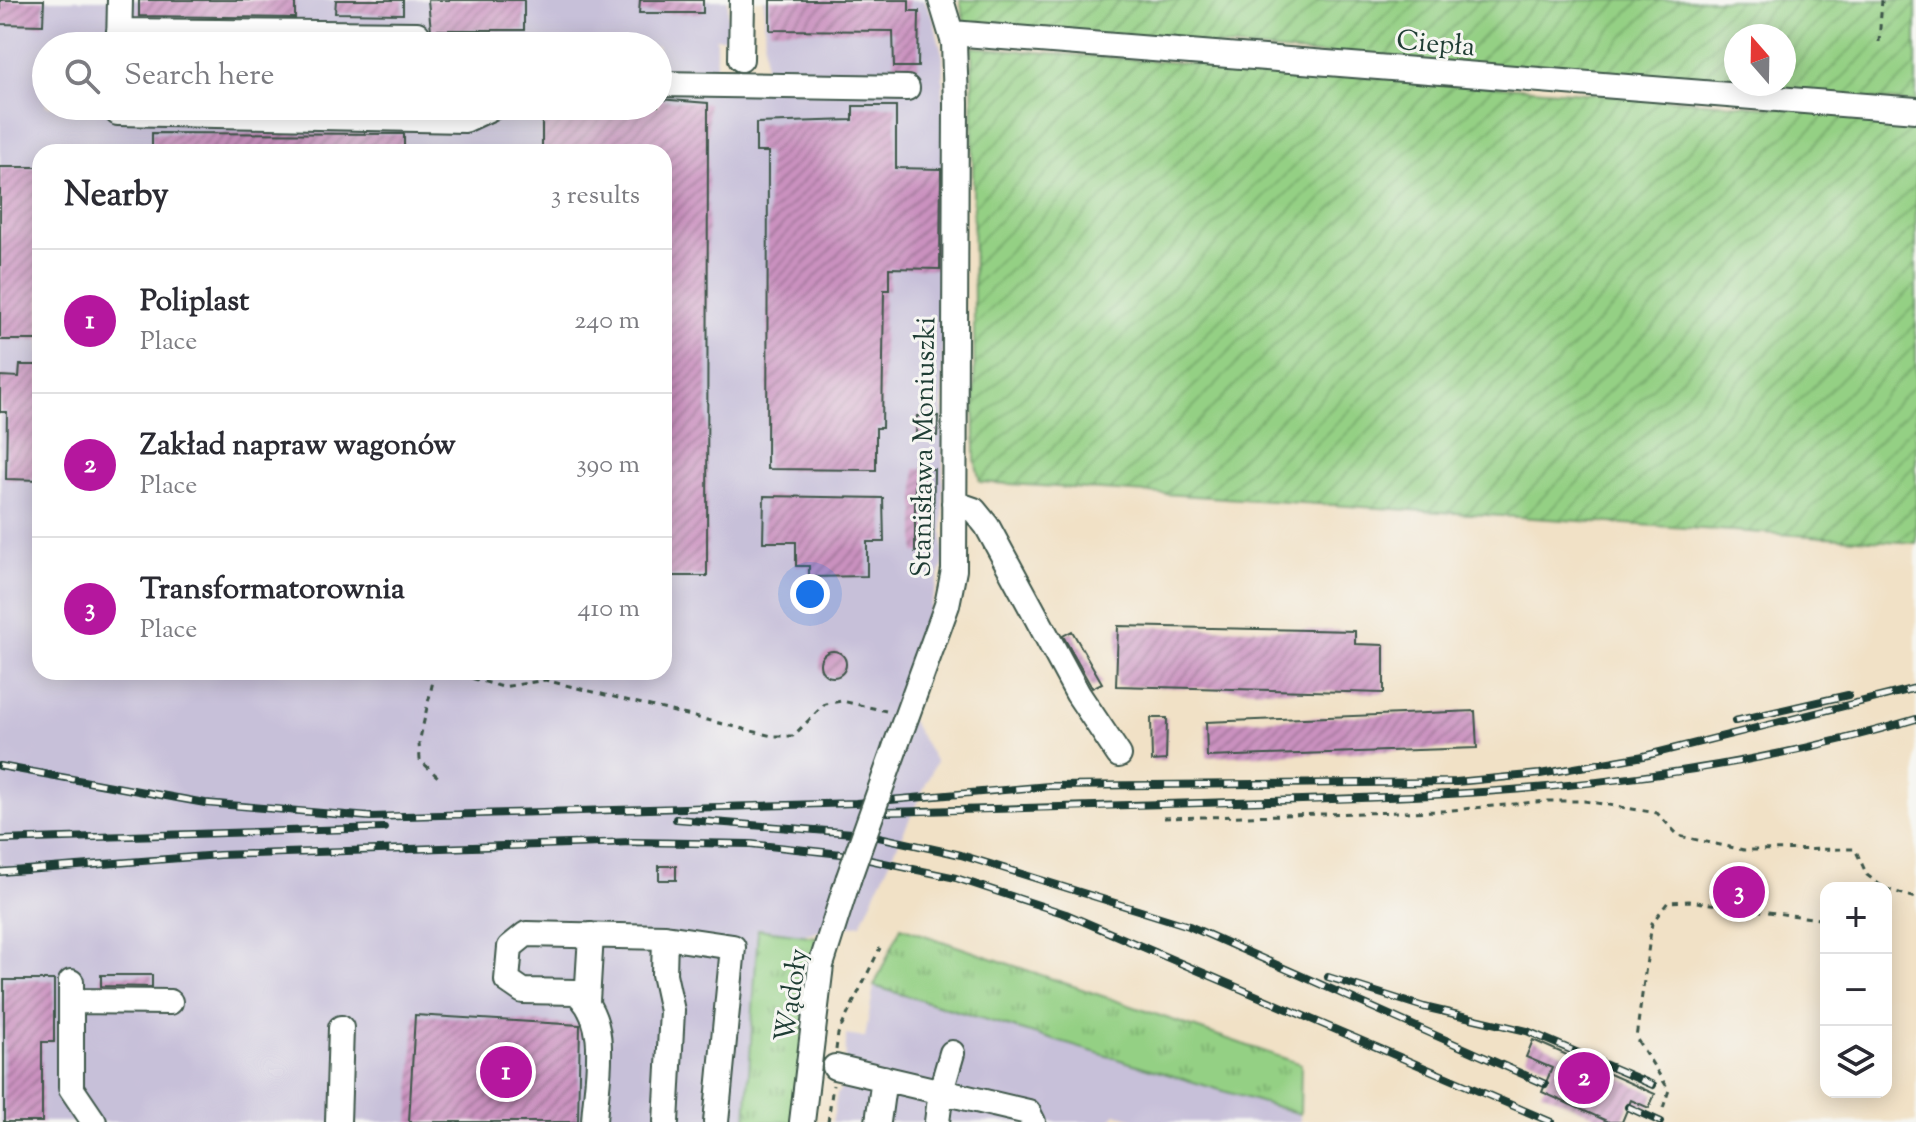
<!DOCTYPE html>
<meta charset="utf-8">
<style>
:root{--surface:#fff;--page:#f2f2f3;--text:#2b2b33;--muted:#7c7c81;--line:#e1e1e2;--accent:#b5179e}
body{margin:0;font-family:"Sorts Mill Goudy",serif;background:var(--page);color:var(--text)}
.controls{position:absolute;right:24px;bottom:24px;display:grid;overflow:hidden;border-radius:16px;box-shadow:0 4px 20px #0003}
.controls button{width:72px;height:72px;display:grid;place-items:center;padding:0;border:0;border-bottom:2px solid var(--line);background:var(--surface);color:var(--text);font:40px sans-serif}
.compass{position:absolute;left:1724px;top:24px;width:72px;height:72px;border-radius:50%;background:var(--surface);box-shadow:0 4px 20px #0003;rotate:340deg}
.you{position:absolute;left:810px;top:594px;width:28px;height:28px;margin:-20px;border:6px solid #fff;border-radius:50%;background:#1a73e8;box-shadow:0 0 0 12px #1a73e833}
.badge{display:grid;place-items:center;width:52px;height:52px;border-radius:50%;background:var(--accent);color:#fff;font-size:26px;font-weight:700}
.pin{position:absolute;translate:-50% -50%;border:4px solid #fff;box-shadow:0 2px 8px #0006}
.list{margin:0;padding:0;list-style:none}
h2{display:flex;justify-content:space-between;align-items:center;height:104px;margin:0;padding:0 32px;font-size:34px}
h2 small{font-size:26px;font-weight:400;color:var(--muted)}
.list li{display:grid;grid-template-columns:52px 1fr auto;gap:24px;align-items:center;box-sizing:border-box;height:144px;padding:0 32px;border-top:2px solid var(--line)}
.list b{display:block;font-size:30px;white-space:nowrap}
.list p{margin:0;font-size:26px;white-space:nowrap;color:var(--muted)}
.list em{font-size:26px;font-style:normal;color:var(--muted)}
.icon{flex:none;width:44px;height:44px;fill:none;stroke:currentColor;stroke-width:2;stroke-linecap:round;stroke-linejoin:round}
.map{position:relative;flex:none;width:1916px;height:1122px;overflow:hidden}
.search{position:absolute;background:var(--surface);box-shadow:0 4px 20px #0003;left:32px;top:32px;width:640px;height:88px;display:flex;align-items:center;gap:20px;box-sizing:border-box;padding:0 28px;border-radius:44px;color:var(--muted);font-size:30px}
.panel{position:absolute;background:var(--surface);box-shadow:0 4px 20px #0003;left:32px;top:144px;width:640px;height:536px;border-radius:24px}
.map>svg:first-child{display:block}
</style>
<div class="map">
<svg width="1916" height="1122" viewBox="0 0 1916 1122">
<defs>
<pattern id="grass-tufts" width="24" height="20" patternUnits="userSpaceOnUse" patternTransform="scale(2)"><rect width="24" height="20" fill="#94d084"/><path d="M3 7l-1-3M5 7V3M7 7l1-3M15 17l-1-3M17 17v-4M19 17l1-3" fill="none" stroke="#78aa6d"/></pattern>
<pattern id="garden-furrows" width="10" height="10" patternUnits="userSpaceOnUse" patternTransform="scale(2)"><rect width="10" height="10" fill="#94d084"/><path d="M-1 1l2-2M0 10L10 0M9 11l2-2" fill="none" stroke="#78aa6d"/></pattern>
<pattern id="building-hatch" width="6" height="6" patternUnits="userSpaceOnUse" patternTransform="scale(2)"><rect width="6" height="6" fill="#ca91bf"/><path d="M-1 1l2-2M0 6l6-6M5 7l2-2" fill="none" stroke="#a3789c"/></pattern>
</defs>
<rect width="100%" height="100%" fill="#f6f6f2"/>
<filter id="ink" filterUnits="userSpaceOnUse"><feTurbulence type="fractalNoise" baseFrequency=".0125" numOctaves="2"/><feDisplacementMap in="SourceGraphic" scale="16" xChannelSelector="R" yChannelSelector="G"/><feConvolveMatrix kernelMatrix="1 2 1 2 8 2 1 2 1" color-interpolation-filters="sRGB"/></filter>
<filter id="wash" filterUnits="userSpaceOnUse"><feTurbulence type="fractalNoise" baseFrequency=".006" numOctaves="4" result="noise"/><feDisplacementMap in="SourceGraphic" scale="32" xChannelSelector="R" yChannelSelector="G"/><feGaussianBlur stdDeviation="1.8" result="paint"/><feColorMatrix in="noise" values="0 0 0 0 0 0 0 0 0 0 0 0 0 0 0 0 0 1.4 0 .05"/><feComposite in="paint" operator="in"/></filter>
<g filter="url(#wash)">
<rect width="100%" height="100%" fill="#f1e1c6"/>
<!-- industrial -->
<path fill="#c7c0d9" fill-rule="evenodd" d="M0,0H728V38H716V76L765,77L764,0H924L933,17L943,56V565L900,702L936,762L861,924L804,934L771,1122H0ZM46,46H658V106H46ZM40,152H664V672H40Z
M874,986L1300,1114V1122H1143L1116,1114L1108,1122H832L837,1095L845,1080L846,1035L865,1038Z"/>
<!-- grass -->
<path fill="url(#grass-tufts)" stroke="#5a865c" stroke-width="2" d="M901,927L1301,1064L1300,1114L874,986Z
M758,929L817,937L794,1122H746Z"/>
<!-- garden -->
<path fill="url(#garden-furrows)" stroke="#5a865c" stroke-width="2" fill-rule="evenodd" d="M960,0H1916V103L965,25ZM1736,36H1784V84H1736Z
M972,47L1916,118V543L980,482L975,460Z"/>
<g id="blocks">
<!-- building -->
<path fill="url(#building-hatch)" d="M0,0H44L43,25L0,24Z
M139,0H295V18L139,16Z
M336,0H403V14L335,13Z
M428,0H524V30H431Z
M640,0H703V13H639Z
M770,0H909V11H919L918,67H894L893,31L770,30Z
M658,99L708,103L707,576H664V152H542V106H658Z
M853,106H896V168L941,169L940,269L889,268V290H884L882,428H876V470L767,469L768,152H756V123L853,120Z
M152,133L404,134V152H152Z
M0,167H40V340H0Z
M20,365H40V480L6,479L7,412H0V376L19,377Z
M917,416H938L937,436L916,435Z
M915,469H934L933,552H915Z
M764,496L883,498L884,542H867V576L809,577V566H796V542H763Z
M1118,626L1355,631V644L1384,645V693L1116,686Z
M1072,631L1102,683L1092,688L1063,636Z
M820 664a13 13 0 1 1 26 0a13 13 0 1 1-26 0Z
M1475,711L1477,748L1207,757L1206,722Z
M1151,718H1167L1166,760L1152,761Z
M659,866H676V880H659Z
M1726,880L1754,884L1751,903L1723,900Z
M101,975H152V987L101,986Z
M4,980H54V1042H42V1122H4Z
M415,1015L580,1025L578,1122H409Z
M1533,1040L1655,1094L1649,1108L1631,1100L1622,1122H1609L1542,1092L1552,1068L1526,1057Z"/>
</g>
</g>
<g filter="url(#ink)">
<use href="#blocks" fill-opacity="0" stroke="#3e564a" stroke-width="2"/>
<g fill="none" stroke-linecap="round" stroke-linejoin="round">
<defs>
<path id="minor" d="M119,31L417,34
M952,33L1916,110
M119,46L120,0
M741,59L742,0
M658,84L907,88
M118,106V113L465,120L495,106
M954,503L974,510L987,526L1078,694L1119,755
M895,748L947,605L954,570L956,103L954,43L941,0
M665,937L664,974L672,1011L666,1122
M71,982V1088L94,1122
M71,1001L170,1002
M587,1001L591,935
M835,1067L1028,1112L1033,1122
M338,1122L341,1028
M594,1122C596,1079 612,1023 576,992L523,991L507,980L510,947L526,934L665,937L733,947L716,1122
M802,1122L821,965L848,880
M878,1122L884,1078
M937,1122L941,1091L952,1053"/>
</defs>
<!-- minor casing -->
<use href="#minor" stroke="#3e564a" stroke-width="28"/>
<!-- path -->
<path stroke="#3e564a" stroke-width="3" stroke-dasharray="6 6" stroke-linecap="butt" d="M1879,42L1882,0
M435,672L419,743L420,760L441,780
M449,672L503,687L545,680L772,736H793L825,704L842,701L886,711
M1164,818L1442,811L1546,801H1584L1657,813L1679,836L1744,850L1855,849L1867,875L1884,888
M1886,889L1916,898
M836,1050L838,1034L880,948
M1663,1108L1669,1090L1636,1038L1652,923L1668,902L1689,901L1826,920
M828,1122L833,1085"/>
<!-- minor -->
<use href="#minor" stroke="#fff" stroke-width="24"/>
<defs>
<path id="rail" d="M1735,721L1848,695
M0,766L205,803L370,817L856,803L1049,786L1456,782L1540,774L1644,756L1916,688
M888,812C1015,809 1142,805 1270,801C1494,795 1699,784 1916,719
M676,819L865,834L961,855L1189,926L1545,1084
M0,840L384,828
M0,872L219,855L633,842L751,844L841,854L956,878L1066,914L1551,1122
M1328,977L1424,1007L1527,1031L1653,1085
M1628,1107L1661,1122"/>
</defs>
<!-- rail casing -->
<use href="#rail" stroke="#1f3d34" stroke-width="8"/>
<!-- rail -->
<use href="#rail" stroke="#f6f6f2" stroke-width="5" stroke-dasharray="15" stroke-linecap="butt"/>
<defs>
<path id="minor-bridge" d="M848,880L895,748"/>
</defs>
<!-- minor-bridge casing -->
<use href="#minor-bridge" stroke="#3e564a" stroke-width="28" stroke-linecap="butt"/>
<!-- minor-bridge -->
<use href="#minor-bridge" stroke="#fff" stroke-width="24"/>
</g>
</g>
<g text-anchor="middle" stroke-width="6" stroke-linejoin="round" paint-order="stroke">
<!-- street labels -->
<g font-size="28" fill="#1f3d34" stroke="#f6f6f2">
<text transform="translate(1436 42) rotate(5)" y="10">Ciepła</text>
<text transform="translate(922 447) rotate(-89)" y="10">Stanisława Moniuszki</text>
<text transform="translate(790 995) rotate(-81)" y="10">Wądoły</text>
</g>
</g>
</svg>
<div class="controls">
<button>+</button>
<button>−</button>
<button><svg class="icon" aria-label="layers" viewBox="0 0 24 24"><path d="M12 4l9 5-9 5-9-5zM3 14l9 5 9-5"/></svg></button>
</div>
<svg class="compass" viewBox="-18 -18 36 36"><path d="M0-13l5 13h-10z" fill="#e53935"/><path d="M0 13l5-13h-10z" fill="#7c7c81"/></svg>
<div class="you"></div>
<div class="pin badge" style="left:506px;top:1072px">1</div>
<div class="pin badge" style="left:1584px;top:1078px">2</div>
<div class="pin badge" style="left:1739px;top:892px">3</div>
<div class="search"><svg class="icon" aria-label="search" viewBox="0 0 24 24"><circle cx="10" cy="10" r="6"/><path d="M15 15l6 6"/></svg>Search here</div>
<section class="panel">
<h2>Nearby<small>3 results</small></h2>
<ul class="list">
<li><span class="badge">1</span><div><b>Poliplast</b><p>Place</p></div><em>240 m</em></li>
<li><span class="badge">2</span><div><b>Zakład napraw wagonów</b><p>Place</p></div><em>390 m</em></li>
<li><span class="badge">3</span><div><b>Transformatorownia</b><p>Place</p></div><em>410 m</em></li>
</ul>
</section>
</div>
